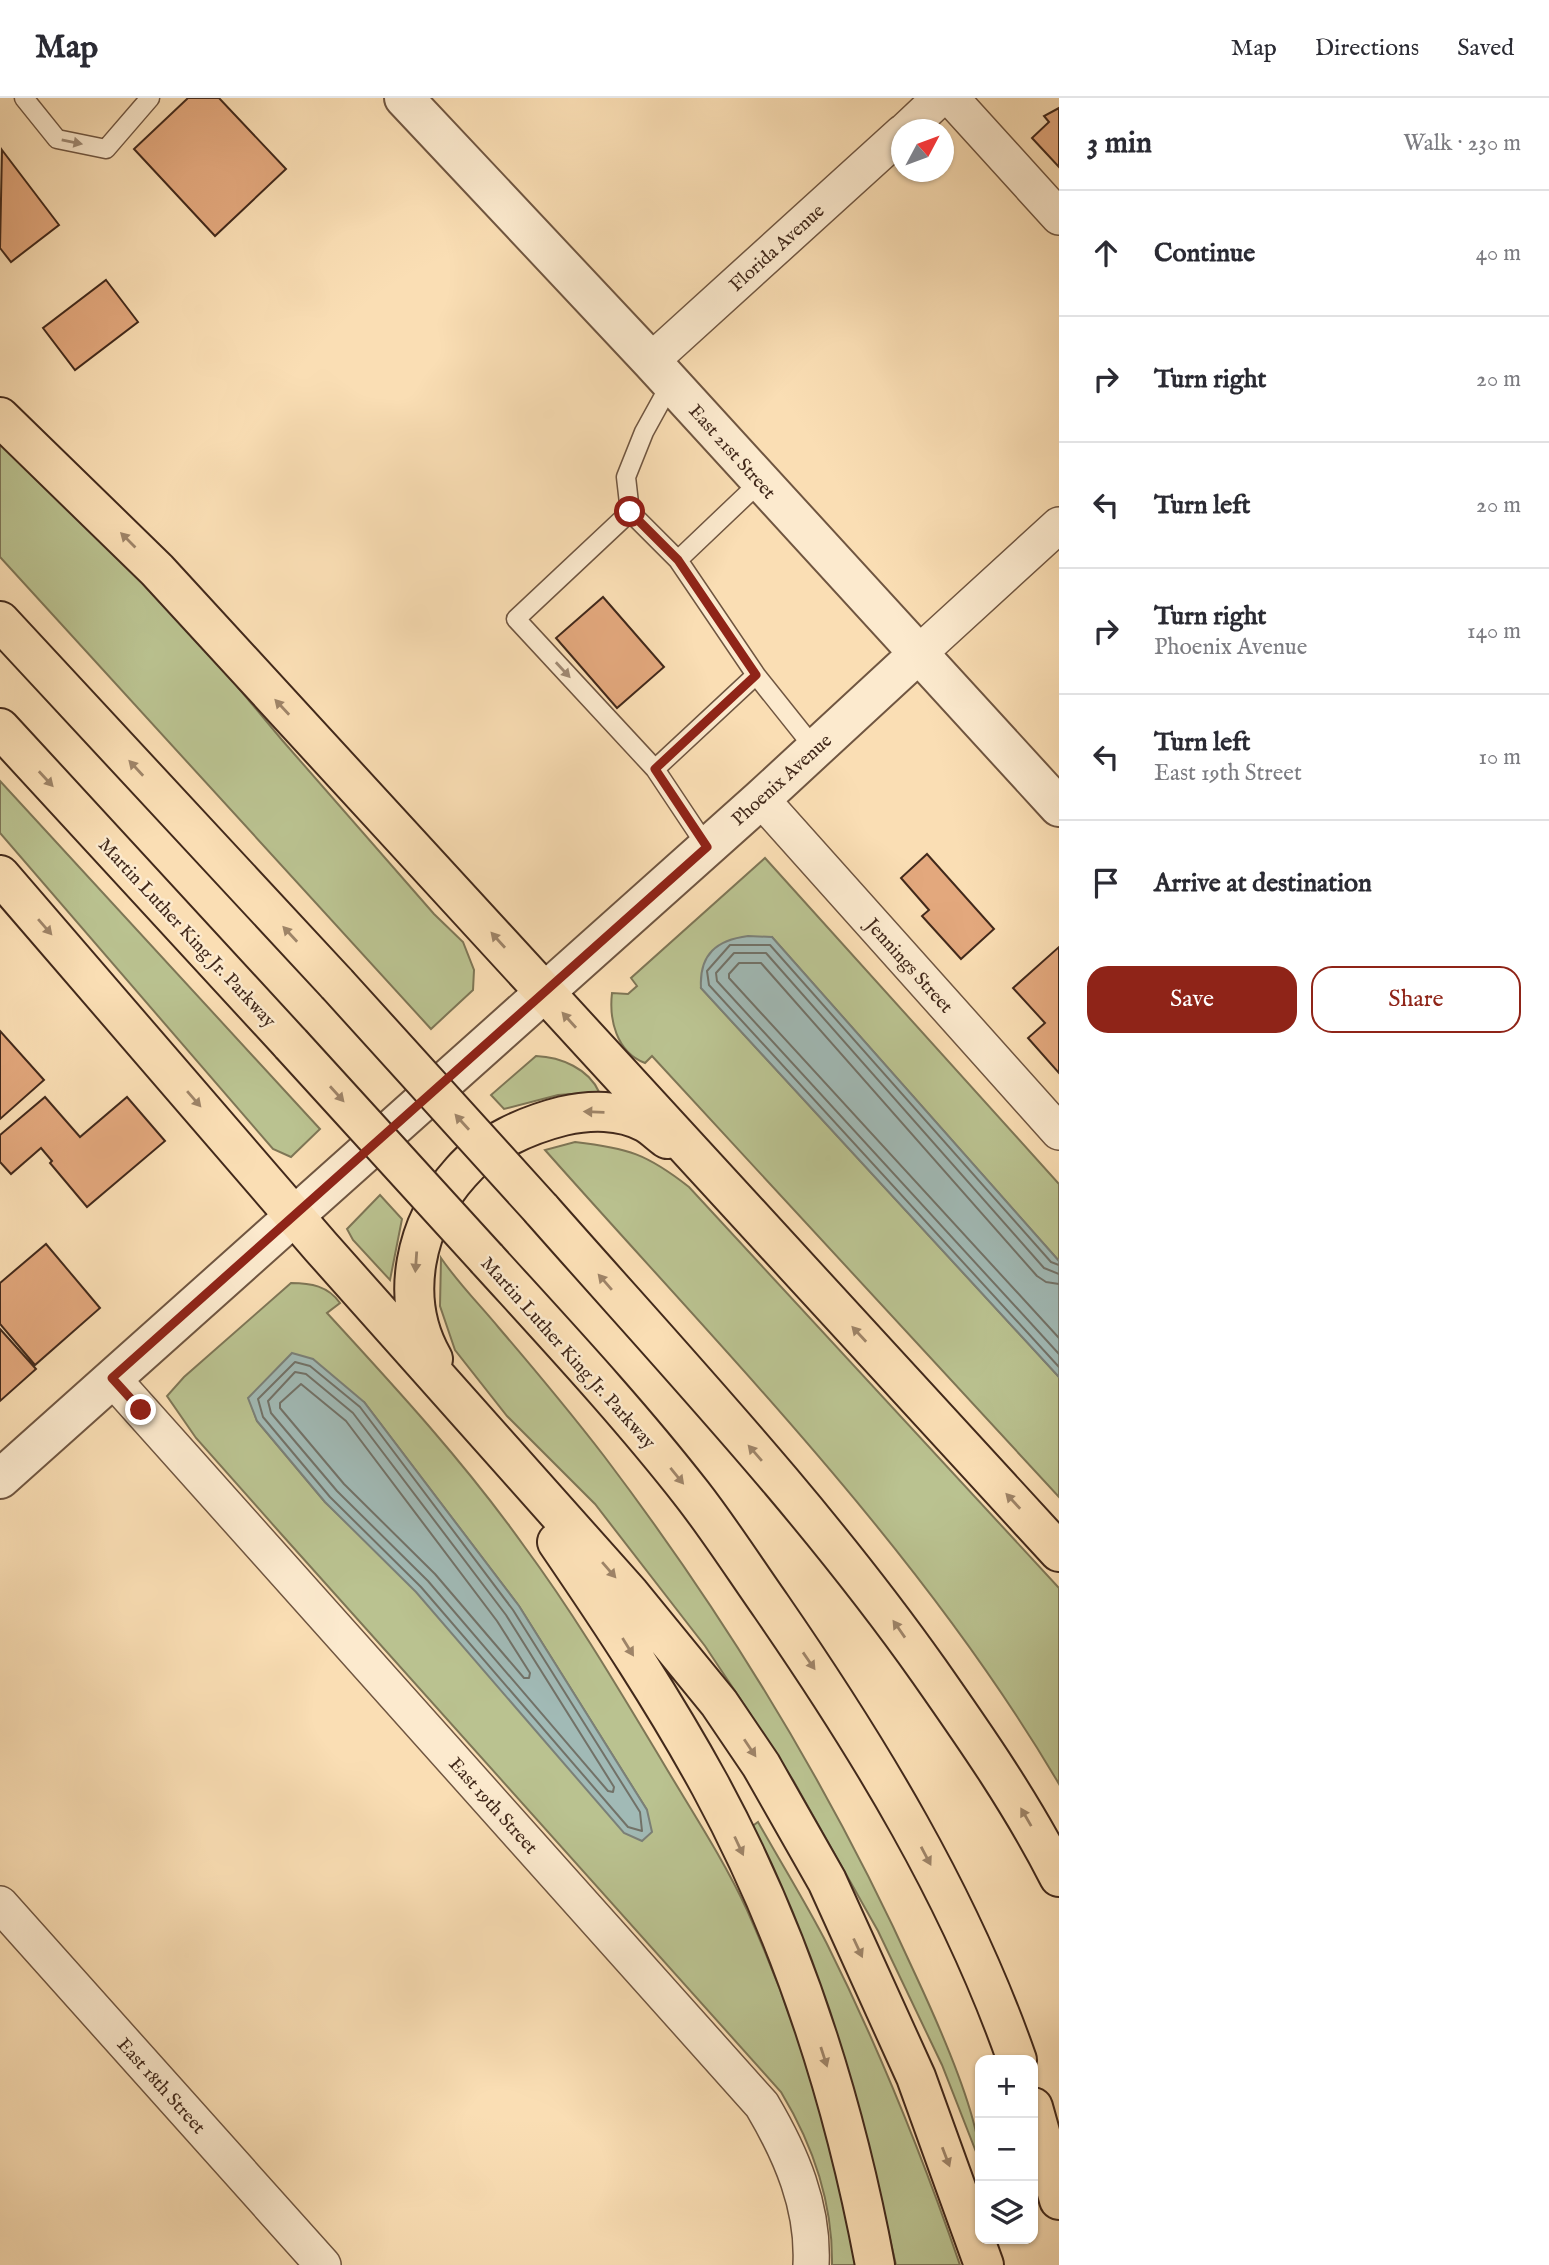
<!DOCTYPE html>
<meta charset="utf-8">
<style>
:root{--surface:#fff;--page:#f7f7f7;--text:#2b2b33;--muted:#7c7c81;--line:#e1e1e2;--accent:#8f2418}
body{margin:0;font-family:"IM FELL English",serif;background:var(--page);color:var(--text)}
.controls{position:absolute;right:21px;bottom:21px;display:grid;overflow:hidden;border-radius:14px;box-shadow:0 2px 5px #0004}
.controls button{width:63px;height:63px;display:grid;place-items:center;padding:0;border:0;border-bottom:2px solid var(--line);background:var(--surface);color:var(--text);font:35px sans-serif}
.compass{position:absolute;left:891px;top:21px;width:63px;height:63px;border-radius:50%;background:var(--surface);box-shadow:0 2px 5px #0004;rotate:49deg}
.stop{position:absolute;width:21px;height:21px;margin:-16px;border:5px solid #8f2418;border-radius:50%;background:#fff}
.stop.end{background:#8f2418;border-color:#fff;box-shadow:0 2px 7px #0008}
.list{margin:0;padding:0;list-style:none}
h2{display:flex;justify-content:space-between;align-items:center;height:91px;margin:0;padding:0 28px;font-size:30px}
h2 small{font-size:23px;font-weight:400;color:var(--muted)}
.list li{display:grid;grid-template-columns:46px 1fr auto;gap:21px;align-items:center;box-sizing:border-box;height:126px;padding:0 28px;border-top:2px solid var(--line)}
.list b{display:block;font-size:26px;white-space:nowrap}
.list p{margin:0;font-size:23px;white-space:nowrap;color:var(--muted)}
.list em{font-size:23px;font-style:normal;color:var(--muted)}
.actions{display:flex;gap:14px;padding:21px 28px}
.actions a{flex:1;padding:16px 0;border:2px solid var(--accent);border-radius:21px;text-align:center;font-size:24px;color:var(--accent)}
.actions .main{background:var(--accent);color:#fff}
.icon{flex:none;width:38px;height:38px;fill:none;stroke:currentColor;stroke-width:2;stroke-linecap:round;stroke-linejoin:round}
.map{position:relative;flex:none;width:1059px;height:2167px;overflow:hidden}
header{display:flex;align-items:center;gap:42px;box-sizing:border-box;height:98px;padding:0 35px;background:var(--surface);border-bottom:2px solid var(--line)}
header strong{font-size:33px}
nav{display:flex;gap:38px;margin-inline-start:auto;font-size:24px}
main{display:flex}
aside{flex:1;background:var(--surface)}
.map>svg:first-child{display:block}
</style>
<header>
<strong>Map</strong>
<nav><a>Map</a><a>Directions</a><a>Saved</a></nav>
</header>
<main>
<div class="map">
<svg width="1059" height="2167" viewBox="0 0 1059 2167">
<rect width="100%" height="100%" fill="#fadeb4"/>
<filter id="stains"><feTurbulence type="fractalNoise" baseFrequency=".00286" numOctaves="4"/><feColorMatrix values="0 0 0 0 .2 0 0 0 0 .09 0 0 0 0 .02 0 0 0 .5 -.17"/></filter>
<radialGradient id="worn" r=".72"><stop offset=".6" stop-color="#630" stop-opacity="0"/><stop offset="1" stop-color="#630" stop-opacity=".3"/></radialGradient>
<!-- green -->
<path fill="#bac290" stroke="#7e7656" stroke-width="2" fill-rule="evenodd" d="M0,345L185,526L282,642L434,816L463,844L474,872L473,892L431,931L0,459Z
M0,683L320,1031L291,1059L273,1051L0,735Z
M765,760L1059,1086V1163L772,839L701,890L1059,1279V1399L652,958L645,965C616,954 609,921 612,895L628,896L637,888L631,880Z
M536,958C561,959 589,971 599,994L558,997L504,1011L491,997Z
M575,1044C628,1050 647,1056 689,1089L1059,1490V1686C922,1453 724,1254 545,1052Z
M380,1097L402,1121L390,1182L353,1142L347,1131Z
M441,1160C458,1185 480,1207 499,1230C535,1272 570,1314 604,1358C726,1519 833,1694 916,1878C936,1921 980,2019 980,2064L942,1967L878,1833L793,1682L745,1608L705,1548L595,1406L507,1318L455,1252L440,1208Z
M291,1185C311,1185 328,1188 340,1205L327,1215C396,1290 465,1365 524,1448C575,1517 618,1590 662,1663C691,1712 723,1760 747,1812C795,1920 839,2050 855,2167H832C833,2104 813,2047 781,1994L283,1438L196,1340L167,1298L184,1279ZM249,1300L364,1304L519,1508L647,1712L325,1404L257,1323Z
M758,1724C781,1765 806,1805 827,1846C879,1950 922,2057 960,2167H896L868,2044L841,1958L747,1732Z"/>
<!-- water -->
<path fill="#a1bab6" stroke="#7b8078" stroke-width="2" d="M748,838L772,839L1059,1163V1279L701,890C699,856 717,842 748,838Z
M292,1255L313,1261L364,1304L519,1508L647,1712L652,1734L642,1743L624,1735L416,1494L325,1404L257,1323L248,1300Z"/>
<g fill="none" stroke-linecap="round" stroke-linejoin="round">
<!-- shore -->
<path stroke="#727268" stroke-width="2" d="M1059,1167L1051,1164L770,847H730L707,873L709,887L1059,1269
M1059,1176L1044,1170L766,855H734L716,875L717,883L1059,1256
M1059,1186L1046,1184L1037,1178L761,865H739L729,876V880L1059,1240
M295,1264L310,1268L360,1309L513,1512L640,1714L642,1733L628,1729L421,1489L330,1399L263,1319L258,1301Z
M295,1274L306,1276L353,1315L506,1517L614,1689L613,1694L608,1693L428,1483L337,1393L271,1315L268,1303Z
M301,1286L346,1323L497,1523L530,1575L529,1580H524L435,1476L344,1386L280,1310V1305Z"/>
</g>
<!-- building -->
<path fill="#e3a87d" stroke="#42291b" stroke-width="2" d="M188,0H219L286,71L215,138L134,51Z
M1059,10V69L1032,40L1049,24L1044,18Z
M2,52L59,127L11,164L0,150Z
M106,182L138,224L75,272L43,230Z
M603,499L664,569L617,610L556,540Z
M927,756L994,831L961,861L922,818L929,812L901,780Z
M1059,849V975L1028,940L1045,925L1013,890Z
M0,933L44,982L0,1021Z
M45,999L80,1039L127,999L165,1043L87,1109L50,1065L52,1063L41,1050L11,1076L0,1064V1037Z
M46,1146L100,1210L35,1267L0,1226V1185Z
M0,1231L36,1271L0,1303Z"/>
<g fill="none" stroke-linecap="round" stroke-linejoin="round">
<defs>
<path id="service" d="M24,0L57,41L106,51L150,0
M630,414L626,379L644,334L671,285
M756,577L815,651
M655,671L756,577L678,462
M707,749L655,671L516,521L630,414L678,462L761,383"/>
<path id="minor" d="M951,0L1059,119
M906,32L940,0
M651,263L902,35
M918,556L1059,427
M761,701L1059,1034
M112,1280L762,2007C791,2056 814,2109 811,2167
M0,1806L323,2167"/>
<path id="tertiary" d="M404,0L651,263L1059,709
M0,1381L761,701L918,556"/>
<path id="motorway" d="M0,319L157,472L1059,1454
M0,523L337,886
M0,630L291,946
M0,777L321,1149L630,1496L719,1605L761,1667L827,1783L916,1979L984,2167
M541,1111C674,1262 813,1409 929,1573C976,1640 1022,1706 1059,1779
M487,1161C557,1238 628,1314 692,1396C720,1432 745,1471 771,1508C869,1650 960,1799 1017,1962
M433,1261C398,1200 415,1125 461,1074C486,1045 527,1027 563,1018C589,1012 621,1011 646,1025C653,1029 660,1036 667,1041
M557,1444C611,1523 664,1603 710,1687C791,1836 844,2001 875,2167
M1033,2009L1059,2102"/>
</defs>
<!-- service casing -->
<use href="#service" stroke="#705641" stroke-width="21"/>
<!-- minor casing -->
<use href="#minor" stroke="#705641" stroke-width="38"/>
<!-- tertiary casing -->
<use href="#tertiary" stroke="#705641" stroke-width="42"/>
<!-- motorway casing -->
<use href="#motorway" stroke="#42291b" stroke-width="42"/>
<!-- service -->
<use href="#service" stroke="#fceace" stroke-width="18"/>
<!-- minor -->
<use href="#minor" stroke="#fceace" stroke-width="35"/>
<!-- tertiary -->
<use href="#tertiary" stroke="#fceace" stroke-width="38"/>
<!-- motorway -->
<use href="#motorway" stroke="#fadeb4" stroke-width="38"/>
<defs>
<path id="motorway-bridge" d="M337,886L541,1111
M291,946L487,1161"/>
</defs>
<!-- motorway-bridge casing -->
<use href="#motorway-bridge" stroke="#42291b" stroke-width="42" stroke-linecap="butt"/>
<!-- motorway-bridge -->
<use href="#motorway-bridge" stroke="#fadeb4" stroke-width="38"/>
</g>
<!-- one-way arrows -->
<defs><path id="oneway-solid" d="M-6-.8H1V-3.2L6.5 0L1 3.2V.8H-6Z" transform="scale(1.75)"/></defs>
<g fill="#9f8a74">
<use href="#oneway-solid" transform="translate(72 44) rotate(11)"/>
<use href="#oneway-solid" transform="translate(563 572) rotate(47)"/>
</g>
<g fill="#9e8468">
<use href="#oneway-solid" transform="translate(128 442) rotate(-135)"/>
<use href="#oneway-solid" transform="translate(282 609) rotate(-133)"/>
<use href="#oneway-solid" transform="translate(136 670) rotate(-133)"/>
<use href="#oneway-solid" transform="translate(46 681) rotate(47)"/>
<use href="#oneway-solid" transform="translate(45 829) rotate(49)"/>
<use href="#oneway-solid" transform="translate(290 836) rotate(-133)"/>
<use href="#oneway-solid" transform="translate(498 842) rotate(-132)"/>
<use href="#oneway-solid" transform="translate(569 922) rotate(-132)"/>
<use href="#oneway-solid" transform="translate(337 996) rotate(48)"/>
<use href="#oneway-solid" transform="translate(194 1001) rotate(49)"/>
<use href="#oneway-solid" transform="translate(594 1014) rotate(-178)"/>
<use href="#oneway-solid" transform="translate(462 1024) rotate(-132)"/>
<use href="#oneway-solid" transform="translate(416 1164) rotate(94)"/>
<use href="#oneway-solid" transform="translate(605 1184) rotate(-131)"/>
<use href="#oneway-solid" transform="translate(859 1236) rotate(-133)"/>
<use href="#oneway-solid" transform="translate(755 1355) rotate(-131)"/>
<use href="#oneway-solid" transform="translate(677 1378) rotate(51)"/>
<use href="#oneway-solid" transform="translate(1013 1403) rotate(-133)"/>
<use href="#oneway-solid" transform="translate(609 1472) rotate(49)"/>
<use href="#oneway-solid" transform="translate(899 1531) rotate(-125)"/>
<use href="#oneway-solid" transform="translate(628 1549) rotate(58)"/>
<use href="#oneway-solid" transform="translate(809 1563) rotate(55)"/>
<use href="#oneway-solid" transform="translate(750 1650) rotate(56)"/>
<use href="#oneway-solid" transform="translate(1026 1719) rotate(-120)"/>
<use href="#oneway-solid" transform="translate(739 1748) rotate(65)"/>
<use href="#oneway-solid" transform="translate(926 1758) rotate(62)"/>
<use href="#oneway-solid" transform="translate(858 1850) rotate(65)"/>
<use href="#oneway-solid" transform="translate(824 1959) rotate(72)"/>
<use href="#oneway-solid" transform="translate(946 2059) rotate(69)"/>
</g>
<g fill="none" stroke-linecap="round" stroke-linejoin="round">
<!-- route -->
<path stroke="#8f2418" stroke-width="9" d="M141,1312L112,1280L707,749L655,671L756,577L678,462L630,414"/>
</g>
<g text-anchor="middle" stroke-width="5" stroke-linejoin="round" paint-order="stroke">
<!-- street labels -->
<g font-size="19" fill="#42291b" stroke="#fceace">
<text transform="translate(776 149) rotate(-42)" y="7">Florida Avenue</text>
<text transform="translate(733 353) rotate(48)" y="7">East 21st Street</text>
<text transform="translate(781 681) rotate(-42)" y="7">Phoenix Avenue</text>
<text transform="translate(188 834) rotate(47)" y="7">Martin Luther King Jr. Parkway</text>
<text transform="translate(910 867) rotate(48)" y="7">Jennings Street</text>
<text transform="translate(569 1254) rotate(48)" y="7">Martin Luther King Jr. Parkway</text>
<text transform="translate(494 1707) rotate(48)" y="7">East 19th Street</text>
<text transform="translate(162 1987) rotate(48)" y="7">East 18th Street</text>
</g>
</g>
<rect width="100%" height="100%" filter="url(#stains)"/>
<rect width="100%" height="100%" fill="url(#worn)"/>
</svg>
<div class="controls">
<button>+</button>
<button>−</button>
<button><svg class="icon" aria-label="layers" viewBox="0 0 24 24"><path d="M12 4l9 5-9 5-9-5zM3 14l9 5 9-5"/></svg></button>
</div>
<svg class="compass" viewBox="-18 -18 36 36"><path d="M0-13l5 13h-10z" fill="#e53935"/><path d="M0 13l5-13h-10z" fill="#7c7c81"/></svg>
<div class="stop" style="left:630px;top:414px"></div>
<div class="stop end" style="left:141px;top:1312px"></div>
</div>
<aside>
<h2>3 min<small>Walk · 230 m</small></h2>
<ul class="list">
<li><svg class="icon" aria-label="ahead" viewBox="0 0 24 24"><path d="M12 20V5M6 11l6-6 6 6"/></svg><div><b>Continue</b></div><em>40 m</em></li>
<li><svg class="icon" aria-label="right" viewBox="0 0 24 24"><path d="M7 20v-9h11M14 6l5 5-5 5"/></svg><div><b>Turn right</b></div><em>20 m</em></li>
<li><svg class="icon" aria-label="left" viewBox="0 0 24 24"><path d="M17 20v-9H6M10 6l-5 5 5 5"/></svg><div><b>Turn left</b></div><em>20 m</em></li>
<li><svg class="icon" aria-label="right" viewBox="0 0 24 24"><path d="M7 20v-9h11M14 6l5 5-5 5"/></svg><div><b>Turn right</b><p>Phoenix Avenue</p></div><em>140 m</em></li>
<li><svg class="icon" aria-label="left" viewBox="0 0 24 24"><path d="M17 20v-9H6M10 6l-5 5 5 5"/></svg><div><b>Turn left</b><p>East 19th Street</p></div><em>10 m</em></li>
<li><svg class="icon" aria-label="arrive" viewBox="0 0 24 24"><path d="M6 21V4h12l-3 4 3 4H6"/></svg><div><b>Arrive at destination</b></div></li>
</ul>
<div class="actions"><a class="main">Save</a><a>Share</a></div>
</aside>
</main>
